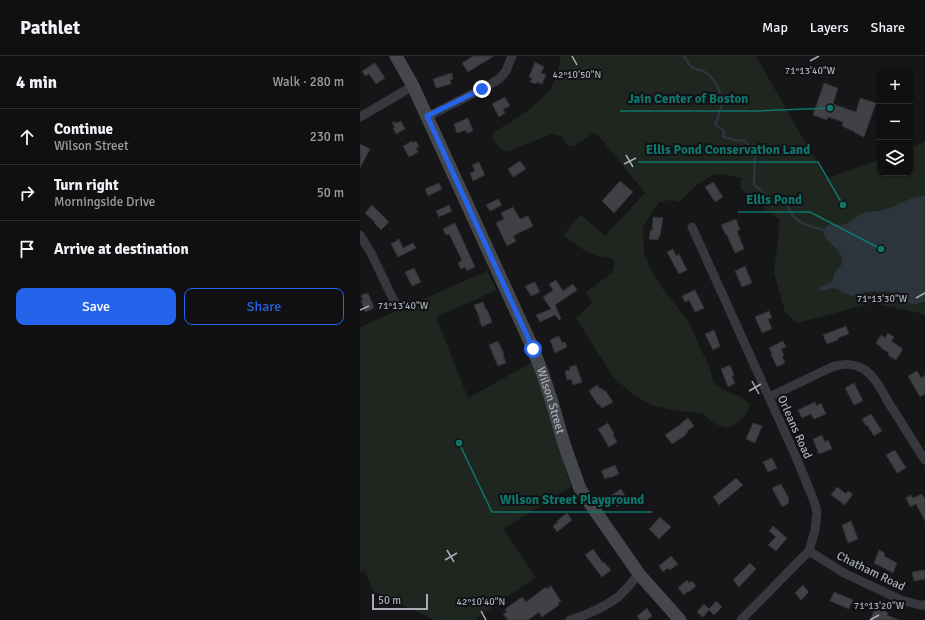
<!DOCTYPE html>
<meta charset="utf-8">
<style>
:root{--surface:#101012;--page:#1e1e20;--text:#f1f3f6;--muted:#9c9d9f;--line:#303032;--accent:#2563eb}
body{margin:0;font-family:Signika,sans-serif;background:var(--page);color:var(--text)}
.controls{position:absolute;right:12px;top:12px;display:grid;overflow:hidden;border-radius:8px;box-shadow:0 1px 3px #0004}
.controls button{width:36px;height:36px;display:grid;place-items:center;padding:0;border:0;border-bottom:1px solid var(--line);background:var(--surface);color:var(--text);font:20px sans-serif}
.scale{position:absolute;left:12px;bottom:10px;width:56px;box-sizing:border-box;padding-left:4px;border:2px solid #a8adb8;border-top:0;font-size:11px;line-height:14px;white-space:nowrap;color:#a8adb8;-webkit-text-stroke:3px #111113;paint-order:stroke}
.stop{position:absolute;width:12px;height:12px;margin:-9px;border:3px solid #2563eb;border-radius:50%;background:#fff}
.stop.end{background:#2563eb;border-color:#fff;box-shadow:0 1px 4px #0008}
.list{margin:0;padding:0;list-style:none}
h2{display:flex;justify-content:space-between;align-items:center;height:52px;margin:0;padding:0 16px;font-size:17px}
h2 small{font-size:13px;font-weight:400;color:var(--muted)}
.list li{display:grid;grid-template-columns:26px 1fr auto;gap:12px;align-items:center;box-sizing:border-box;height:56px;padding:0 16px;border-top:1px solid var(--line)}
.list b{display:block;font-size:15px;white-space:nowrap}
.list p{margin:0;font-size:13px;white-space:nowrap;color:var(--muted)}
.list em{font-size:13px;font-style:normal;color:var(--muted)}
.actions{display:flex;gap:8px;padding:12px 16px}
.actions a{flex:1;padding:9px 0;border:1px solid var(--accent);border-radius:8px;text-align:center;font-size:14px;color:var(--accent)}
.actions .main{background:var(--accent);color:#fff}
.icon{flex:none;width:22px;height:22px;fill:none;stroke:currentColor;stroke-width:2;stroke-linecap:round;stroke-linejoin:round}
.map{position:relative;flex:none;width:565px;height:564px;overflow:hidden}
header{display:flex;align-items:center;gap:24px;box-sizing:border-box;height:56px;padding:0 20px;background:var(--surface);border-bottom:1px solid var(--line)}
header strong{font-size:19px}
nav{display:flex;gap:22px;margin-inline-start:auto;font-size:14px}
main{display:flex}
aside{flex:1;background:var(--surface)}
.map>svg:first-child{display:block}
</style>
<header>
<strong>Pathlet</strong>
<nav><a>Map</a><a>Layers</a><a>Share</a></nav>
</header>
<main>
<aside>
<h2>4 min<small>Walk · 280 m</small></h2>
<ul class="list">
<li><svg class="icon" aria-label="ahead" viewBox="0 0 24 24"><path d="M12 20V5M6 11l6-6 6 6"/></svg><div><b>Continue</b><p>Wilson Street</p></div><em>230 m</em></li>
<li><svg class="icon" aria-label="right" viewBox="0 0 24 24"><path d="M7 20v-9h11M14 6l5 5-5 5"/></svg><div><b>Turn right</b><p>Morningside Drive</p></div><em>50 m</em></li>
<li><svg class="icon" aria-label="arrive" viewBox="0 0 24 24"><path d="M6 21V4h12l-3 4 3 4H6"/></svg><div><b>Arrive at destination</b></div></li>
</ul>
<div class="actions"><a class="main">Save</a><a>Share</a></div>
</aside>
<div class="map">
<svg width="565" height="564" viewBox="0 0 565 564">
<rect width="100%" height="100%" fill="#161618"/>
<!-- green -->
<path fill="#1e261f" d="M200,0H396L466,123L520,103V117H550V92L565,86V260L559,257L513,247L437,267L425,256L414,217L420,164L381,133V122C374,121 368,119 362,118C346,117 330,136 319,146L311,144L299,146L283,171L284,196L290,212L302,232L328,264L338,287L349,310L354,328L368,336L381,341L389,348C388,362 379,366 368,372L355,368L342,357L320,355L294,350L275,340L253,321L216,262L232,247L226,236L252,217L255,206L251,202L241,201L225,195L203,179L221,159L245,180L285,137L239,80L233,77L215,90H208L201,80L192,78L147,96L142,94L132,82L133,77L169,54L191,33L200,7Z
M127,215L137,234L76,261L108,342L174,305L211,431L143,473L176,521L117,562L116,564H75L14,536L5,515L0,516V271Z"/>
<!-- water -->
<path fill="#2c353c" d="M565,140V245L556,248H552L546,246L534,237L528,235L519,236L510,235L493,240L482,236L479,233H476L472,232L462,235L460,234V231C463,228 467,229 471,226C474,223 473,219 476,215C477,213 478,213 480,211C490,195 461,186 464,175C467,164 478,171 485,168C492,166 497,160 503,157C510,154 517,156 524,154C534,151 543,145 553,142C557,141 561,141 565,140Z"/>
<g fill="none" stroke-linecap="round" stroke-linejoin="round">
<!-- stream -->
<path stroke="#2c353c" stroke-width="2.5" d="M324,0C326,4 329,9 333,12C337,14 341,14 345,16C356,23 363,38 361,51C360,57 357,64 355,69L364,74L363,81L375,84L385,85L395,97L394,128L408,141L425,144C428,150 430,156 434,161C442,169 456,172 467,175"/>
</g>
<!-- building -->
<path fill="#404145" stroke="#303034" d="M113,0H134L108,16L102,7Z
M175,6L184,11L181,17L186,19L182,28L177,26L176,28L170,26L172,22L169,21Z
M15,7L25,22L16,28L9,18L5,20L2,15Z
M92,17L93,23L90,24L91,28L76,32L73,23Z
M464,27L478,32L473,48L496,56L500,42L516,47L504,81L495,77V76L482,70L483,66L468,61L467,64L453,59Z
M145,41L150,50L143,53L145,57L139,61L132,48Z
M108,62L113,75L107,77L106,74L97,77L94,68Z
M41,65L45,73L36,78L33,72H35L32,66L38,67Z
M52,85L53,87L56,85L59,91L56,92L58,96L49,101L43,90Z
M0,88L10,93L0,112Z
M160,105L166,113L153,121L148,113Z
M119,106L125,119L113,125L110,117L115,115L112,109Z
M260,125L273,136L254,157L242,145Z
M353,126L363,141L355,146L345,131Z
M79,127L82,133L68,140L65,133Z
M138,143L142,149L130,155L126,149Z
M12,149L29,166L21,174L14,167L15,166L5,157Z
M89,149L92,155L79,161L76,155Z
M153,151L160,163L168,160L173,170L153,180L156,185L147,190L136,167L144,163L141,157Z
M293,161L303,162L300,180H299L298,184L289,183L290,175H292Z
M376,163L380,174L377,175L384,193L375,197L367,179H366L361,169Z
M95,167L115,211L107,215L105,211L101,213L98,207L102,204L89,178L86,179L83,173Z
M39,183L43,192L53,187L56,192L38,201L31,188Z
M313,193L316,200L319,198L327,214L319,218L307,196Z
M385,210L392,227L382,231L375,215Z
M54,212L61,226L52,230L45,216Z
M196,224L203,235L213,228L217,234L195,249L201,262L199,264L195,259L180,266L176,259L191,253L183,241L193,234L189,228Z
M175,226L180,236L171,240L165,230Z
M335,234L344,252L335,256L329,244L325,246L322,240Z
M8,237L14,252L5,256L1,245L3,244L1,239Z
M123,246L126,254L127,253L132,266L122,271L119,263H120L114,249Z
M409,255L412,262L408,263L412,273L402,277L395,261Z
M486,270L489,278L478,282V284L467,288L463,279Z
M354,274L360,290L353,294L345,278Z
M528,277L534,281L531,285L543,293L536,304L528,299L529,297L521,292V291L516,287L521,279L525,282Z
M199,280L202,287L205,286L207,291L195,297L190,284Z
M138,285L144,298L143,299L146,307L138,310L129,289Z
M423,285L426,291L421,293L424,299L422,300L425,307L417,311L411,298L412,297L409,292Z
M216,309L222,326L213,329L211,323L207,324L205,315L210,314L209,311Z
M370,309L374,319L372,320L375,327L368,331L361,313Z
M557,315L561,322L565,319V338L560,341L548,320Z
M494,327L503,345L494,349L485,332Z
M237,329L240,333L241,332L244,335L245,334L253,346L242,352L239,348L238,349L229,335Z
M455,346L457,350L461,347L466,358L454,363L451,358L442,362L438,354Z
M511,358L522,375L514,380L507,369L506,370L502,363Z
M328,362L334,370L327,375L328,376L325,378L326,379L312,388L305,379L321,368V367Z
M248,367L254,378L253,379L257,386L249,391L238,373Z
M393,367L402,370L395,387L386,383Z
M462,379L465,386L468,384L472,393L459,398L453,383Z
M535,394L546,412L537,417L526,399Z
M412,402L417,412L408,416L403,406Z
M255,409L259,418L250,422L249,421L245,423L241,415Z
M376,422L383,429L359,449L353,441Z
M421,428L429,443L428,444L429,447L422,451L412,432Z
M477,431L486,438L488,435L493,438L485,449L471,439Z
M261,433L266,441L261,445L263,448L257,451L256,448L252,450L247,442Z
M562,438L565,443V465L556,448L550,451L546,442L551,439L553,442Z
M207,457L212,464L197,476L193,470L198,466L197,465Z
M300,461L311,471L299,483L289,473Z
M491,465L498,483L488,487L482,469Z
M413,470L427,482L416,495L408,489L416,481L409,475Z
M233,493L243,507L244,506L251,514L242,521L225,499Z
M519,494L525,497L524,500L537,507L533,517L514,507Z
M311,500L318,508L310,514L308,512L303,516L299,510Z
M390,507L396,513L379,531L373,524Z
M565,514V523L554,525L552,516Z
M327,524L329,527L332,525L336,530L329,536L328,535L324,539L318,532Z
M443,529L449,536L441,544L435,537Z
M191,530L201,545L198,547L199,549L182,561L179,556L168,564H148L143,558L147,556L145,553L162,541L166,546L186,531L187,533Z
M474,536L493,544L489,553L470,545Z
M356,545L362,551L354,559L349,554L343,561L337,556L344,548L349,553Z
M287,552L292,560L287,564H280L277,560Z
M515,553L522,556L523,554L528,557L527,559L539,564H510Z"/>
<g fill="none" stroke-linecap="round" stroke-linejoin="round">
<!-- street -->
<path stroke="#37383d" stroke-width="9" d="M0,61L53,30
M67,61L122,33L139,23L146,15L152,0
M332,171L436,401L454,445L457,456L455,474L449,495L381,564
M0,179L11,197L36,249
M409,341L472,311C484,307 494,307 505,314C516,322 523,337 530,349C542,367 553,386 565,404
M449,495L484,517L541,544L560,549H565
M210,564C227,559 243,552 258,541C265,535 272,526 279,518"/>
<!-- secondary -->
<path stroke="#45474d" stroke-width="13" id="s1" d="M36,0L53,30L170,286L181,313L192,346L204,388L220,433L279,518L320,564"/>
</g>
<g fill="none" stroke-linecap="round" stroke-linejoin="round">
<!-- route -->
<path stroke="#2563eb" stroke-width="5" d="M122,33L67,60L173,293"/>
</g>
<!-- ticks -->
<path fill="none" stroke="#a8adb8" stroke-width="1.5" d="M212,0L217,9M450,5L459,0M266,99L273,111M264,108L276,102M556,242L565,237M0,254L9,250M392,325L399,338M389,335L401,328M87,494L94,506M85,504L97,497M121,555L126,564M510,564L519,559"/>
<g text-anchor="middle" stroke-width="4" stroke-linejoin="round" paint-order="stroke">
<!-- street labels -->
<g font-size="12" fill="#a8adb8" stroke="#111113">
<text dy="4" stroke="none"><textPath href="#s1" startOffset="378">Wilson Street</textPath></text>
<text transform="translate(435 371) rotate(66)" y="4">Orleans Road</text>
<text transform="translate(511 515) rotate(26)" y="4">Chatham Road</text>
</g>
</g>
<g font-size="10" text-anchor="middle" fill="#a8adb8" stroke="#111113" stroke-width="4" stroke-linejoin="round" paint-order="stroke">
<text x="450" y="18">71°13'40"W</text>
<text x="217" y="22">42°10'50"N</text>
<text x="522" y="246">71°13'30"W</text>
<text x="43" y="253">71°13'40"W</text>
<text x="121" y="549">42°10'40"N</text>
<text x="519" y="553">71°13'20"W</text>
</g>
<!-- callouts -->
<path fill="none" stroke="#0f766e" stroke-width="1.5" d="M470 52L397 55H260M483 149L458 106H278M521 193L450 156H378M99 387L132 456H292"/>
<g fill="#0f766e" stroke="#111113" stroke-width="1.5">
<circle cx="470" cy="52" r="4"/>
<circle cx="483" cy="149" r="4"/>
<circle cx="521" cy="193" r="4"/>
<circle cx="99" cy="387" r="4"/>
</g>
<g font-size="13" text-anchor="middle" font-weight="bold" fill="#0f766e" stroke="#111113" stroke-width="4" stroke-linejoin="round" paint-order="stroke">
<text x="328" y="47">Jain Center of Boston</text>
<text x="368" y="98">Ellis Pond Conservation Land</text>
<text x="414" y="148">Ellis Pond</text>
<text x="212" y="448">Wilson Street Playground</text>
</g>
</svg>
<div class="controls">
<button>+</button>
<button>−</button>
<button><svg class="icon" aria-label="layers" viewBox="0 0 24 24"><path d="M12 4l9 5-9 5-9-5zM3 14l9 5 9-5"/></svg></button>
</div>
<div class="scale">50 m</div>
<div class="stop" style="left:173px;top:293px"></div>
<div class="stop end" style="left:122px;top:33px"></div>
</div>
</main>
